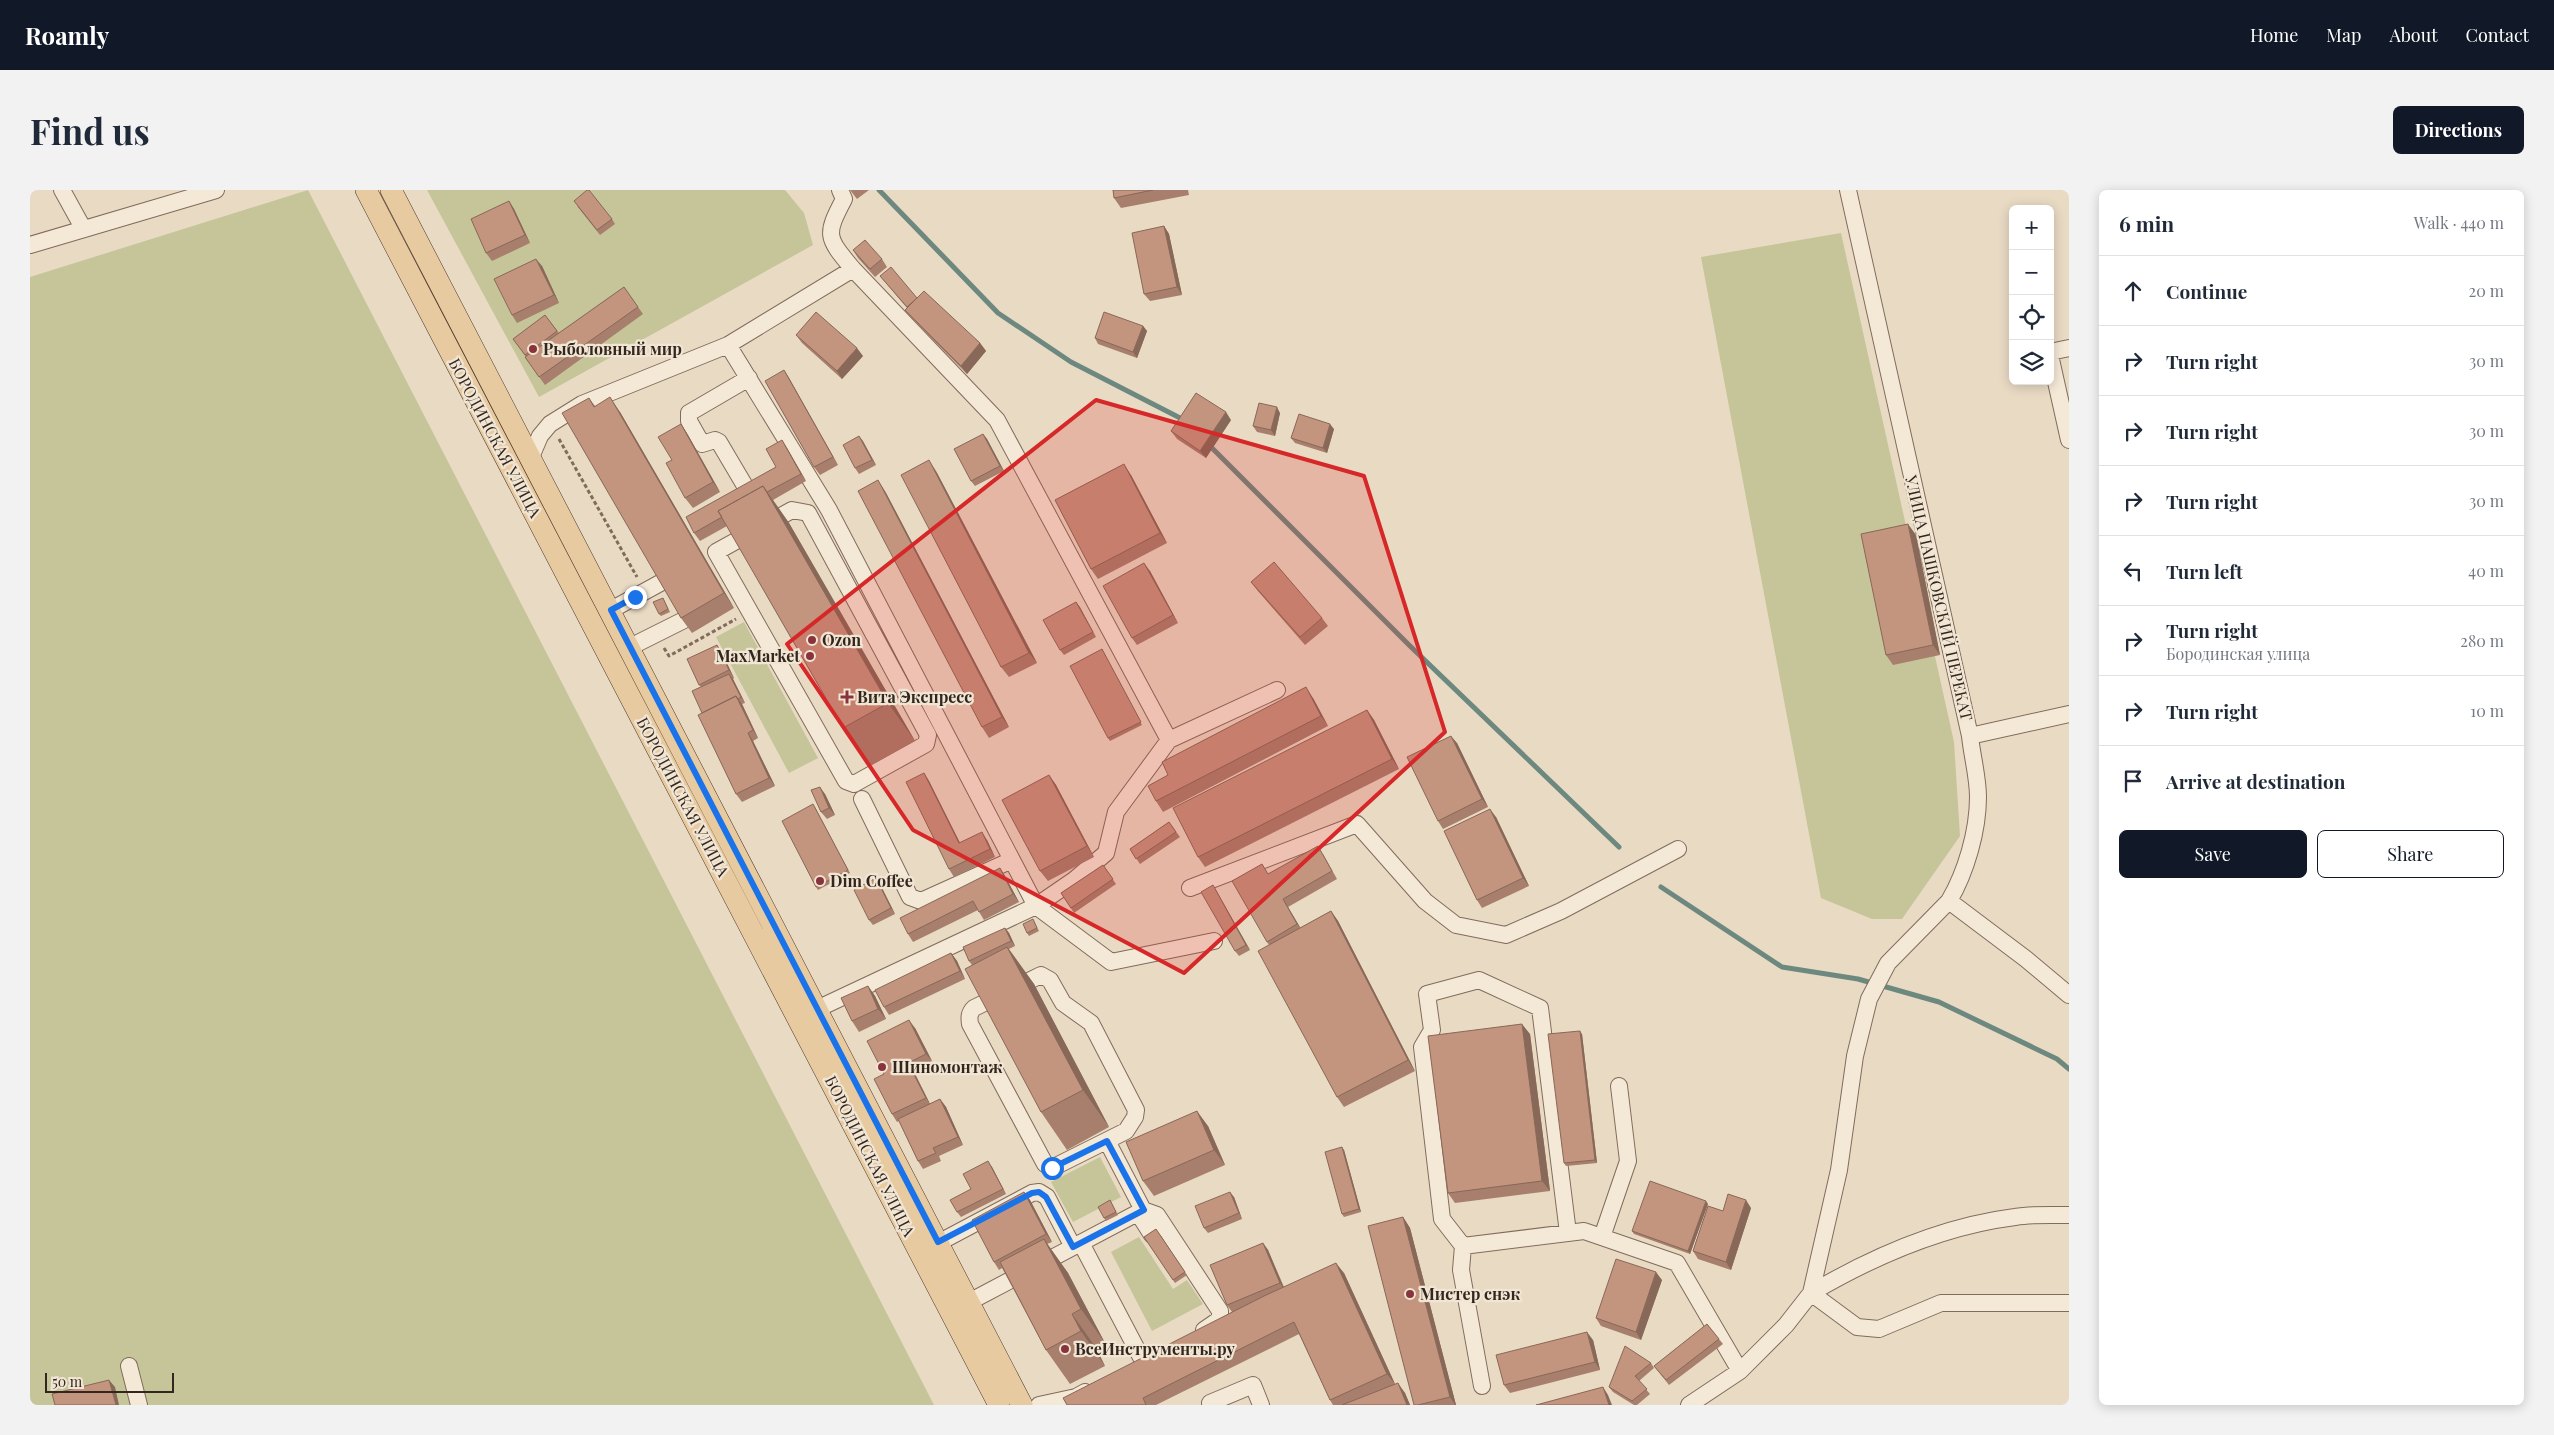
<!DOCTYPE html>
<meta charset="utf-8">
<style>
:root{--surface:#fff;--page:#f2f2f3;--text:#1f2937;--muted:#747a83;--line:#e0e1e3;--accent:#111827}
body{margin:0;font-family:"Playfair Display",serif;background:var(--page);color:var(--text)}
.controls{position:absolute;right:15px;top:15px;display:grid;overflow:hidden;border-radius:8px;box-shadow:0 2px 12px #0003}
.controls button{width:45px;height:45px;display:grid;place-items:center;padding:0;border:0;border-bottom:1px solid var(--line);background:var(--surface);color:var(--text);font:25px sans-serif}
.scale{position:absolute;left:15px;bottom:12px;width:129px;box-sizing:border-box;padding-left:5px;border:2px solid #33261f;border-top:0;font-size:14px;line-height:18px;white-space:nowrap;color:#33261f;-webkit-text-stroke:4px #f1e5d3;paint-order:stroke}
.stop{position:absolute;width:15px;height:15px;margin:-11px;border:4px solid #1a73e8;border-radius:50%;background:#fff}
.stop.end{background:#1a73e8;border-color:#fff;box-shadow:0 1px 5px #0008}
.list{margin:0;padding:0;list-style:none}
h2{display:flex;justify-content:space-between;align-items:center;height:65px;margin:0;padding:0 20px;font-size:21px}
h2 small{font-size:16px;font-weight:400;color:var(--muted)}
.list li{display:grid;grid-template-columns:32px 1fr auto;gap:15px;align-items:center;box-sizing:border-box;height:70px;padding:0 20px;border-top:1px solid var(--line)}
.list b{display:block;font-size:19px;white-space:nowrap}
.list p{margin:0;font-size:16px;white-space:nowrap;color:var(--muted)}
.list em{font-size:16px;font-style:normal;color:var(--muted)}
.actions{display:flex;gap:10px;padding:15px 20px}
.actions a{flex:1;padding:11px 0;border:1px solid var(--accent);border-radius:8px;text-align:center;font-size:18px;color:var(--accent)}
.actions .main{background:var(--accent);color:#fff}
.icon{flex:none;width:28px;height:28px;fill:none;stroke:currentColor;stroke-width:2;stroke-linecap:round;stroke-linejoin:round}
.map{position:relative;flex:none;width:2039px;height:1215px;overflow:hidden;border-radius:8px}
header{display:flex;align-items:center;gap:30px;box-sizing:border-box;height:70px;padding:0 25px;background:var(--accent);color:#fff}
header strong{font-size:24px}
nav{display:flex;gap:28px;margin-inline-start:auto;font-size:18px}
.intro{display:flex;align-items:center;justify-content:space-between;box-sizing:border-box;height:120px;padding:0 30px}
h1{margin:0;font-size:35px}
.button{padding:12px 22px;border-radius:8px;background:var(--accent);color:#fff;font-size:18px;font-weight:700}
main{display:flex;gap:30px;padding:0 30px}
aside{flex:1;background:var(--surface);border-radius:8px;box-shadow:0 2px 12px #0003}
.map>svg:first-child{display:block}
</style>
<header>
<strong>Roamly</strong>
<nav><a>Home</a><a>Map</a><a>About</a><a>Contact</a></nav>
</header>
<div class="intro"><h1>Find us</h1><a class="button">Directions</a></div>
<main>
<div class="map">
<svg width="2039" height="1215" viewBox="0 0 2039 1215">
<rect width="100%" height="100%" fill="#e9dac4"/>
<!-- green -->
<path fill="#c5c599" d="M278,0L904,1215H0V87Z
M397,0H755L774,23L783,55L509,207Z
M1811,43L1924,552L1930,646L1872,729H1842L1791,708L1671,67Z
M714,432L788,568L759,583L686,447Z
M1070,967L1091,1007L1043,1032L1021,992Z
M1109,1047L1143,1099L1157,1090L1173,1114L1122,1141L1081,1062Z"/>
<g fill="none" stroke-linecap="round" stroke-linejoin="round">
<!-- stream -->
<path stroke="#6d897f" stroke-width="5" d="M849,0L968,123L1041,172L1154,230
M1178,254L1379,455L1589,657
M1631,697L1752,777L1828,789L1909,812L2027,869L2039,879"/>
<defs>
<path id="minor" d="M32,0L53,38
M810,0L814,9C795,45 796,47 823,79
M0,55L186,0
M698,155L823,79L967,230L1139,550
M2020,162L2039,158
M2020,165L2039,250
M501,267L510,246L520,234L552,214L698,155L799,320L1006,716L787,819
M715,296L689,252L685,250L672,254L659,231V223L719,188
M762,320L778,323L898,545L896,554L824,594L816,591L686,362Z
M581,420L632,392
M600,457L654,430
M1940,546L2039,524
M832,609L880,707L891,711L982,670
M1160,698L1327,634L1395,711L1426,735L1476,745L1531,721L1648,659
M1919,711L1996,769L2039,805
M1184,751L1081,772L1006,716L1044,690L1076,663L1086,622L1139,550L1247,500
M1011,785L1020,790L1033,813L1061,833L1106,920L1105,927L1096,941L1022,978L1015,974L940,834C939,827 939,823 944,818Z
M1077,951L1113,1020L1127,1025L1190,1121V1129L1174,1140
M1108,1023L1122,1045
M2039,1025C2021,1025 2003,1024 1985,1027C1913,1036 1844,1066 1781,1103L1827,1137L1849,1139L1911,1113H2039
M1572,1047L1598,971L1589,896
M908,1053L1002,1003L1009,1002L1017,1007L1043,1057
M1051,1053L1113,1171
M1433,1056L1412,1029L1392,857L1402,840L1397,804L1449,790L1510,818L1538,1043
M939,1112L1113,1020
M99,1176L109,1215
M1452,1196L1431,1080L1433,1056L1554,1041L1647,1073L1710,1181
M1009,1215L1046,1207L1055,1202
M1181,1215L1180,1213L1223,1195L1231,1215
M1659,1215L1710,1181L1756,1135L1781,1103L1809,980L1825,866L1839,809L1858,773L1919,711C1936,682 1948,641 1948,607C1948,587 1942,566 1940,546L1818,0"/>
<path id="major" d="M336,0L969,1215
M361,0L992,1215"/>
</defs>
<!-- minor casing -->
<use href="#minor" stroke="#816c5c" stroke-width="18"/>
<!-- major casing -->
<use href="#major" stroke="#4f3c30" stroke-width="22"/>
<!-- path -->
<path stroke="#816c5c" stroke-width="3" stroke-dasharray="4 2.5" stroke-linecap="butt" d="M529,249L607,387
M634,458L639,466L706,429"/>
<!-- minor -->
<use href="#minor" stroke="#f4e8d6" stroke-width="16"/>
<!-- major -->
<use href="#major" stroke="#e8caa0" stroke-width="21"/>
</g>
<!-- wall -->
<path fill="#a87f6c" d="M820,0H839L827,9Z
M1083,0H1158L1159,5L1091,18L1084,8Z
M479,11L484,19L500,53L462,71L456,63Z
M547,16L582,29L585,34L570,45Z
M1134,36L1139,44L1152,105L1120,111L1114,104Z
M823,60L852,69L857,77L845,87L828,68Z
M512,76L529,113L487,133L482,125Z
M850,86L887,108L950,153L956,161L937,184L881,128L875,120L877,118Z
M594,97L613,124L515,195L495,167H496L483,149L515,125L529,143Z
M1113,136L1117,141L1107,168L1068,154L1065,148Z
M766,145L833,166L812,189L772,153Z
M754,180L759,188L808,275L790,285L784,277Z
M559,208L565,216L590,222L704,418L662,443L651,428Z
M1250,223L1245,246L1227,242L1223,236Z
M1201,230L1176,268L1147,249L1141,241Z
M651,234L658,245L690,302L663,318L655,308L642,270Z
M1304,239L1297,263L1265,253L1261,248Z
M953,244L957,249L974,281L945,296L941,291Z
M829,246L846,275L829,284L825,278Z
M752,250L757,258L776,291L743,310L759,333L885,551L840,576L813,538L697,336L670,351L664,343L746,277Z
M906,281L1007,473L979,487L971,477Z
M1101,285L1137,353L1068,389L1061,379Z
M855,301L979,537L959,548L952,537Z
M1886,345L1910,465L1863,475L1856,465Z
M1120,381L1148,433L1107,455L1102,448Z
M1221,392L1292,428L1298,436L1275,455L1227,400Z
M633,408L640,422L631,426L629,424Z
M1046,412L1066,447L1034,465L1030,460Z
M687,455L692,463L704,488L703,489L715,513L712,514L728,548L723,551L745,596L712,612L706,604L672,523L671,497L669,495Z
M1072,459L1112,535L1080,551L1078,548Z
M1283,508L1298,536L1133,622L1126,611L1138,585Z
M1337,520L1344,530L1369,579L1175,677L1168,667Z
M1427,553L1458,617L1413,639L1408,631Z
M894,583L899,591L930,653L957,650L965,667L924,687L919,679Z
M1019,585L1026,595L1064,667L1018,691L1010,681Z
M795,604L805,625L797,629L791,622Z
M785,617L820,683L788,700L786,697Z
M1466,627L1499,696L1452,718L1447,710Z
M1139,632L1150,647L1110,674L1100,659Z
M1293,664L1307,689L1258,717L1270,738L1301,721L1308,731L1385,881L1314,917L1307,907L1239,755L1237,752L1239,684Z
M1073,675L1086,694L1044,723L1031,703Z
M970,678L975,686L989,712L954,730L948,720L883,752L878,744Z
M850,694L865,724L843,735L839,730Z
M1183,695L1220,760L1209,766L1205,761Z
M1003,729L1009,741L999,746L997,743Z
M975,738L979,743L985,756L979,759L1004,794L1079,937L1037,960L1011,922L942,775L939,771Z
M921,763L927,771L935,789L859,825L854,817Z
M838,796L845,806L856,829L829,842L822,831Z
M885,838L902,871L883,880L900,914L910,909L916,917L933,955L909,966L911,971L893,979L888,971L869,931L867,932L862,924Z
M1500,844L1520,1001L1425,1013L1418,1003Z
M1552,844L1567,973L1536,976L1534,973Z
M1178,936L1195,975L1124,1006L1113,991Z
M1314,960L1331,1022L1314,1027L1312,1024Z
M962,977L976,1004L931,1027L927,1022L941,999Z
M994,1002L1000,1010L1022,1052L1017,1054L1038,1083L1075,1153L1066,1158L1075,1176L1040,1194L1016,1160L972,1078L969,1080L964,1072Z
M1204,1007L1212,1029L1178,1043L1174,1038Z
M1080,1010L1088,1025L1076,1031L1074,1028Z
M1678,1014L1660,1064L1604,1044L1602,1041Z
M1721,1018L1701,1080L1668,1069L1663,1061L1693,1021Z
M1373,1027L1380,1038L1426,1215H1384Z
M1126,1039L1157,1085L1145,1093L1114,1047Z
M1233,1053L1238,1060L1254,1097L1314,1083L1365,1194L1375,1203L1380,1215H1303L1300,1210L1269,1144L1126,1215H1037L1202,1122L1197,1115Z
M1632,1090L1611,1150L1571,1136L1566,1128Z
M1677,1134L1693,1154L1639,1195L1624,1176Z
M1563,1150L1570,1180L1480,1203L1474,1195Z
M1621,1173L1624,1178L1609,1191L1620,1204L1607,1215H1604L1583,1202L1579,1197Z"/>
<!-- shaded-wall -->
<path fill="#886858" d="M479,11L484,19L500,53L495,45Z
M1134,36L1139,44L1152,105L1147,97Z
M506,69L512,76L529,113L524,105Z
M1113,136L1117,141L1107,168L1103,162Z
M950,153L956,161L937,184L931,176Z
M827,158L833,166L812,189L807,181Z
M754,180L759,188L808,275L803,267Z
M580,207L590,222L704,418L694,403Z
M1247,217L1250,223L1245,246L1241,240Z
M1196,222L1201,230L1176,268L1170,261Z
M651,234L658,245L690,302L683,292Z
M1300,234L1304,239L1297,263L1293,258Z
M953,244L957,249L974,281L970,276Z
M829,246L833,251L846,275L842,270Z
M752,250L757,258L776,291L771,284Z
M899,270L906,281L1007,473L999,463Z
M1094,274L1101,285L1137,353L1130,343Z
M848,290L855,301L979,537L972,527Z
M733,296L759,333L885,551L858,513Z
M1878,334L1886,345L1910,465L1903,455Z
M1114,373L1120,381L1148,433L1143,425Z
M1046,412L1050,417L1066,447L1063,442Z
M687,455L692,463L704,488L699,480Z
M699,484L703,489L715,513L711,507Z
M1276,497L1283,508L1298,536L1291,526Z
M706,506L712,514L728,548L723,540Z
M1337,520L1344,530L1369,579L1362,569Z
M718,543L723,551L745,596L739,588Z
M1421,546L1427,553L1458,617L1452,609Z
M894,583L899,591L934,661L929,653Z
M1019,585L1026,595L1064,667L1057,656Z
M790,597L795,604L805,625L799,618Z
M1460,619L1466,627L1499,696L1493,688Z
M952,642L957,650L965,667L960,659Z
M970,678L975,686L989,712L983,704Z
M846,688L850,694L865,724L861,718Z
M1183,695L1186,700L1220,760L1216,755Z
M1253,709L1258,717L1273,742L1267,734Z
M1301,721L1308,731L1385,881L1378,870Z
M975,738L979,743L985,756L981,751Z
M977,757L1004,794L1079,937L1053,900Z
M921,763L927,771L935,789L930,781Z
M838,796L845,806L856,829L848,819Z
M879,830L885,838L902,871L896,864Z
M1492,834L1500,844L1520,1001L1512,991Z
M1550,841L1552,844L1567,973L1565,970Z
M878,873L883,880L901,916L896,908Z
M910,909L916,917L933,955L928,947Z
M1167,921L1178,936L1195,975L1184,960Z
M1312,957L1314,960L1331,1022L1329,1019Z
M958,971L962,977L976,1004L973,999Z
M994,1002L1000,1010L1022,1052L1016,1044Z
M1200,1002L1204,1007L1212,1029L1209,1023Z
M1716,1010L1721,1018L1701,1080L1696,1072Z
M1676,1011L1678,1014L1660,1064L1658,1061Z
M1373,1027L1380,1038L1426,1215H1425L1420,1207Z
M1014,1049L1038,1083L1075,1153L1051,1119Z
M1233,1053L1238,1060L1255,1101L1250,1093Z
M1306,1073L1314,1083L1365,1194L1357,1184Z
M1626,1082L1632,1090L1611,1150L1606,1142Z
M1042,1124L1066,1158L1075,1176L1051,1141Z
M1557,1142L1563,1150L1570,1180L1565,1172Z
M79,1190L85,1197L89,1215H86Z
M1368,1193L1375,1203L1380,1215H1377Z
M1573,1197L1578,1205L1582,1215H1579Z"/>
<!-- building -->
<path fill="#c3947e" stroke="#886858" d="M557,0H559L582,29L567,40L544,11Z
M1083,0H1123L1084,8Z
M479,11L495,45L456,63L441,29Z
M1134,36L1147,97L1114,104L1102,43Z
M835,50L852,69L840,79L823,60Z
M506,69L524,105L482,125L464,89Z
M861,77L887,108L877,117L850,86Z
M594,97L608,117L509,187L495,167Z
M894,101L950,153L931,176L875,120Z
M786,122L827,158L807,181L766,145Z
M1074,122L1113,136L1103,162L1065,148Z
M515,125L527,141L495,165L483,149Z
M754,180L803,267L784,277L735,191Z
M1166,203L1196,222L1170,261L1141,241Z
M580,207L694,403L651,428L532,223L559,208L564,217Z
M1229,213L1247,217L1241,240L1223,236Z
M1269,224L1300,234L1293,258L1261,248Z
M651,234L683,292L655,308L636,273L642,270L628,247Z
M953,244L970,276L941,291L924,259Z
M829,246L842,270L825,278L813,255Z
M752,250L771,284L737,302L733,296L688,321L692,327L664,343L656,327L746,277L736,259Z
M899,270L999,463L971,477L871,285Z
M1094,274L1130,343L1061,379L1025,310Z
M848,290L972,527L952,537L828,301Z
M733,296L858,513L813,538L688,321Z
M1878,334L1903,455L1856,465L1831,344Z
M1244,372L1292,428L1270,447L1221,392Z
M1114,373L1143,425L1102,448L1073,396Z
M633,408L638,419L629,424L623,412Z
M1046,412L1063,442L1030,460L1013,430Z
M687,455L699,480L669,495L657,469Z
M1072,459L1111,532L1078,548L1040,476Z
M699,484L711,507L708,509L706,506L672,523L662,501Z
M1276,497L1291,526L1126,611L1118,596L1138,585L1132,572Z
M706,506L723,540L718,543L739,588L706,604L668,525Z
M1337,520L1362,569L1168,667L1143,618Z
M1421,546L1452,609L1408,631L1377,567Z
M894,583L929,653L952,642L960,659L919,679L876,592Z
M1019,585L1057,656L1010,681L972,610Z
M790,597L799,618L791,622L781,600Z
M783,614L818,680L786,697L752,631Z
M1460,619L1493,688L1447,710L1414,641Z
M1139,632L1146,642L1106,669L1100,659Z
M1288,656L1302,681L1253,709L1267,734L1237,752L1202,691L1232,674L1238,684Z
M1073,675L1083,689L1041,718L1031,703Z
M970,678L983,704L949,722L943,711L878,744L870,728Z
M846,688L861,718L839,730L824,700Z
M1183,695L1216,755L1205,761L1171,702Z
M1301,721L1378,870L1307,907L1228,761Z
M1003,729L1007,738L997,743L993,734Z
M975,738L981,751L939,771L933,757Z
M977,757L1053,900L1011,922L935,779Z
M921,763L930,781L854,817L845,800Z
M838,796L848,819L822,831L811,808Z
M879,830L896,864L878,873L896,908L862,924L844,889L854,884L837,851Z
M1492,834L1512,991L1418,1003L1398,846Z
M1550,841L1565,970L1534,973L1518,844Z
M910,909L928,947L903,958L906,963L888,971L868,929Z
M1167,921L1184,960L1113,991L1096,952Z
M1312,957L1329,1019L1312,1024L1295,962Z
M958,971L973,999L927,1022L920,1010L941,999L933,984Z
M1620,991L1676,1011L1658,1061L1602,1041Z
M994,1002L1016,1044L964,1072L942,1030Z
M1200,1002L1209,1023L1174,1038L1165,1016Z
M1698,1004L1716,1010L1696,1072L1663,1061L1678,1016L1693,1021Z
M1080,1010L1086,1022L1074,1028L1068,1017Z
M1373,1027L1420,1207L1388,1215H1384L1338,1036Z
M1126,1039L1155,1082L1143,1090L1114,1047Z
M1014,1049L1051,1119L1042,1124L1051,1141L1016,1160L970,1072Z
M1233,1053L1250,1093L1197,1115L1180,1075Z
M1586,1069L1626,1082L1606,1142L1566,1128Z
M1306,1073L1357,1184L1300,1210L1264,1132L1113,1208L1116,1215H1037L1033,1208L1234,1106Z
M1677,1134L1689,1149L1636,1190L1624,1176Z
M1557,1142L1565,1172L1474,1195L1466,1165Z
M1595,1156L1621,1173L1605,1186L1617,1199L1602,1211L1579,1197Z
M79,1190L86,1215H25L22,1204Z
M1368,1193L1377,1215H1312Z
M1573,1197L1579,1215H1506Z"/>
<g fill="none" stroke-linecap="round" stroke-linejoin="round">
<!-- route -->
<path stroke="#1a73e8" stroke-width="6" d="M605,407L581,420L908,1052L1002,1003L1009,1002L1016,1007L1043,1057L1114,1020L1077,951L1022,978"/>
</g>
<!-- marked area -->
<path fill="#d62828" fill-opacity="0.2" stroke="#d62828" stroke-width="4" stroke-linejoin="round" d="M1066,210L1334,286L1415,542L1154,783L883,640L757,454Z"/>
<!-- markers -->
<g fill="#89333c" stroke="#f1e5d3" stroke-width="2">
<circle cx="503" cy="159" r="5"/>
<circle cx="782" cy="450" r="5"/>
<circle cx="780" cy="466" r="5"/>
<path d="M814.5 499.5h5v5h5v5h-5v5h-5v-5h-5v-5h5z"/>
<circle cx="790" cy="691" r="5"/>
<circle cx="852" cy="877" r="5"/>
<circle cx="1380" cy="1104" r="5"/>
<circle cx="1035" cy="1159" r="5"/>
</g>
<g text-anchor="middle" stroke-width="4.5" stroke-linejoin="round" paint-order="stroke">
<!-- poi labels -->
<g font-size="16" font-weight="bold" fill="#33261f" stroke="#f1e5d3" text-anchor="start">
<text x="513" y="165">Рыболовный мир</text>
<text x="792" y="456">Ozon</text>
<text x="770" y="472" text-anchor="end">MaxMarket</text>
<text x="827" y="513">Вита Экспресс</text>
<text x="800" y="697">Dim Coffee</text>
<text x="862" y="883">Шиномонтаж</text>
<text x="1390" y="1110">Мистер снэк</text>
<text x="1045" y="1165">ВсеИнструменты.ру</text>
</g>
<!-- street labels -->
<g font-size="16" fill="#33261f" stroke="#f1e5d3">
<text transform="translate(465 248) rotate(62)" y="6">БОРОДИНСКАЯ УЛИЦА</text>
<text transform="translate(1909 408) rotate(77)" y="6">УЛИЦА ПАШКОВСКИЙ ПЕРЕКАТ</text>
<text transform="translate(653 607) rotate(62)" y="6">БОРОДИНСКАЯ УЛИЦА</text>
<text transform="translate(840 966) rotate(63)" y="6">БОРОДИНСКАЯ УЛИЦА</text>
</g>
</g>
</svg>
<div class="controls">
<button>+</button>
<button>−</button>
<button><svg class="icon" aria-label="locate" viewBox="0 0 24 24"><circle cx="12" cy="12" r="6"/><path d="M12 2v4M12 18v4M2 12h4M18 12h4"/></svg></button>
<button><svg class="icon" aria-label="layers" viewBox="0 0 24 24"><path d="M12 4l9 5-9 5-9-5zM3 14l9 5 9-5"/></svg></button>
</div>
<div class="scale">50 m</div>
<div class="stop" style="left:1022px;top:978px"></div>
<div class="stop end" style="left:605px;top:407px"></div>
</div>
<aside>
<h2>6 min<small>Walk · 440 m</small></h2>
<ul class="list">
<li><svg class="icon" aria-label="ahead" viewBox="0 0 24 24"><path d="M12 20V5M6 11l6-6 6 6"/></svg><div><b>Continue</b></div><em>20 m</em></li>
<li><svg class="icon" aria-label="right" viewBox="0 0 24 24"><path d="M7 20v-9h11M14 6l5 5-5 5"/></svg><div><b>Turn right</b></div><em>30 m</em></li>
<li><svg class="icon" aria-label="right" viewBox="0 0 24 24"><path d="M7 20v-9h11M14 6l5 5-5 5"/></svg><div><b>Turn right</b></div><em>30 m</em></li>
<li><svg class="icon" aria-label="right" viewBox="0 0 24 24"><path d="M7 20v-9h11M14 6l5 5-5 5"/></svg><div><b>Turn right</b></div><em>30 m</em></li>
<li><svg class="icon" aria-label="left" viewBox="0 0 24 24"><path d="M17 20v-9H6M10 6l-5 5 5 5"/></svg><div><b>Turn left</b></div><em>40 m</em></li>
<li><svg class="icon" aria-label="right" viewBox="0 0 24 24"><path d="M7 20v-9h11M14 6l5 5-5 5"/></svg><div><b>Turn right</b><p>Бородинская улица</p></div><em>280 m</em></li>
<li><svg class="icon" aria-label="right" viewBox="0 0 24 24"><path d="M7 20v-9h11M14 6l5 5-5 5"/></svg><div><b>Turn right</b></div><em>10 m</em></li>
<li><svg class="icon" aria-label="arrive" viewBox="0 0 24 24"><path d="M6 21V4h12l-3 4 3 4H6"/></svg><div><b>Arrive at destination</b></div></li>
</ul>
<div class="actions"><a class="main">Save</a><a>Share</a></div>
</aside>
</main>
